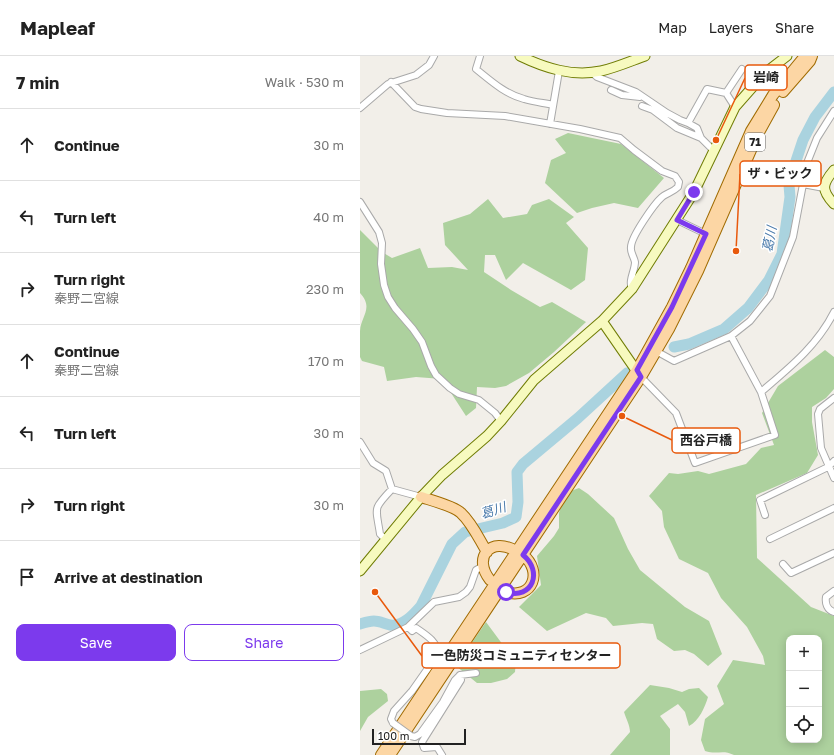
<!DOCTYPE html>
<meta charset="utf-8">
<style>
:root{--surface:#fff;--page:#f2f2f2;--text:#222;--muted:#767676;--line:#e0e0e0;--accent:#7c3aed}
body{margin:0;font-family:"Golos Text","Noto Sans JP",sans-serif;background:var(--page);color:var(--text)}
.controls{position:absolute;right:12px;bottom:12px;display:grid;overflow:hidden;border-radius:8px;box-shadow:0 2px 10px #0003}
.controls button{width:36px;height:36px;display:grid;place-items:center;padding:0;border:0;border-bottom:1px solid var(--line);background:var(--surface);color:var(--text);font:20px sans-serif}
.scale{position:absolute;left:12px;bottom:10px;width:94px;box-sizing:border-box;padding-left:4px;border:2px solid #222;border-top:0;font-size:11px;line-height:14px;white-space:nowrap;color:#222;-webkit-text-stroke:3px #fff;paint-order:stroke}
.stop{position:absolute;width:12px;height:12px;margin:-9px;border:3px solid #7c3aed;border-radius:50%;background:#fff}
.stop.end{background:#7c3aed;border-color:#fff;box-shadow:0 1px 4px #0008}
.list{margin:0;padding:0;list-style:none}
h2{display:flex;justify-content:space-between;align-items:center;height:52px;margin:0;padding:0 16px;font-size:17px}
h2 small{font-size:13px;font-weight:400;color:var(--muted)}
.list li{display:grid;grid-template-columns:26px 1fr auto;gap:12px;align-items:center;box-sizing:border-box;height:72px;padding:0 16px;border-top:1px solid var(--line)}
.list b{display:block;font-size:15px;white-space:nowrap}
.list p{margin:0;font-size:13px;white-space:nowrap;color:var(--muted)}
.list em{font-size:13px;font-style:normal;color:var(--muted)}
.actions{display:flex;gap:8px;padding:12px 16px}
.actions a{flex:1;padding:9px 0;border:1px solid var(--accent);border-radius:8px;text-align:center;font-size:14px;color:var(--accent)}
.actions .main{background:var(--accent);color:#fff}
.icon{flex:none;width:22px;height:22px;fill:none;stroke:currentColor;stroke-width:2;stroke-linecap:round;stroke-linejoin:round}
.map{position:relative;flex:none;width:474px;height:699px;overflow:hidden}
header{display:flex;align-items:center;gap:24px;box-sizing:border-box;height:56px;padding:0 20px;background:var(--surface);border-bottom:1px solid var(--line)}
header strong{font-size:19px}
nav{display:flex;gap:22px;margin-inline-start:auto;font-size:14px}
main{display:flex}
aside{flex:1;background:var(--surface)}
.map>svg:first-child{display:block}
</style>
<header>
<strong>Mapleaf</strong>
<nav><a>Map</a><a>Layers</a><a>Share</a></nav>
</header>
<main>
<aside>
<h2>7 min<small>Walk · 530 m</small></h2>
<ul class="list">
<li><svg class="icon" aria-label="ahead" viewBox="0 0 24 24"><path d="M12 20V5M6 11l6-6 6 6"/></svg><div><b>Continue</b></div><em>30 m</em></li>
<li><svg class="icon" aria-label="left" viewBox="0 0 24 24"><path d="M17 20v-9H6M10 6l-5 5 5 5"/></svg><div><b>Turn left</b></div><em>40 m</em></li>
<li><svg class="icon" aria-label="right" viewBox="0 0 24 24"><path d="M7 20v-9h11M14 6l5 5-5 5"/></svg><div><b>Turn right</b><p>秦野二宮線</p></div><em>230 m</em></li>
<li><svg class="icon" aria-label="ahead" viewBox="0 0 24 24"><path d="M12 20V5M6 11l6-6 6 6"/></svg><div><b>Continue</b><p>秦野二宮線</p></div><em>170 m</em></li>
<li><svg class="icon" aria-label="left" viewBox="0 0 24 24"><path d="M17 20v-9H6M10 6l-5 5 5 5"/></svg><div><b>Turn left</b></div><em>30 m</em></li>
<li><svg class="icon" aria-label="right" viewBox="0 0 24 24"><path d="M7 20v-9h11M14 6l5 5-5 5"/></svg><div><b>Turn right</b></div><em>30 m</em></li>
<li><svg class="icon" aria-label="arrive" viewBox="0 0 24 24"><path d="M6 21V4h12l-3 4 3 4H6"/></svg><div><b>Arrive at destination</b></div></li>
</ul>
<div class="actions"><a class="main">Save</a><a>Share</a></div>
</aside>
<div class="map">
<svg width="474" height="699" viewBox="0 0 474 699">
<rect width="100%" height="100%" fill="#f2efe9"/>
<!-- forest -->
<path fill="#add19e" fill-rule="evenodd" d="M208,77L261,88L304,122L278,152L254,147L232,152L217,157L185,127L191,104L206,97L195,83Z
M128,143L143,162L167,158L172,149L189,143L214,161L206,167L228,192L225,224L211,234L163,207L146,224L135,199H125L124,216L151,234L180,251L192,246L226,266L194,296L169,317L146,330L135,332L117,331L116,352L106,360L82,323L56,321L27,325L24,311L2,305L0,301C0,292 0,284 0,275C1,260 14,252 0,237V174L22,196L32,202L60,192L68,212L92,211L108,214L85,189L83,167L110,158Z
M465,294L474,301V333L466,342L452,351V366L458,399L447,417L396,439L397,502L451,551L474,560V699H374C362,693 358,699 345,695L341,684L345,663L364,648L357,630L373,604L405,609L403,600L387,571L361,542L348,517L319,503L304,471L302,455L289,440L309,417L318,418L338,415L349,418L386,408L401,392L414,389L402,357L418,330ZM429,582H459V684H429Z
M219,432L228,438L254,462L268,493L280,514L325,551L349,565L362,598L348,610L334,598L325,594L314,595L297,583L293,568L282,567L253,570L246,562L226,557L187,575L159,551L181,529L177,500L194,480L199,472V457L203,443L208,436Z
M126,566L146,593L154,599L156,604L155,616L147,623L131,627H117L96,610Z
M290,629L309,632L322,636L329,633L339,632L348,641C345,651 339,665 329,670L325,656L318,648L300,660L310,673V699H250L270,676C270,669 266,663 264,656Z
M21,633L27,638L28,645L8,661L0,675V635Z"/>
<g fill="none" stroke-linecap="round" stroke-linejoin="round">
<!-- river -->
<path stroke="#aad3df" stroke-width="11" d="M314,291L329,288L364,273L388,252L409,224L422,198L430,141L429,129L436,105L443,84L455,61L474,36
M0,568C16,563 16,565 30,569C43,571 54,558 61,550L92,488L105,476L143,467L156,461L158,446L157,416L163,408L218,362L267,317"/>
<defs>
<path id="street" d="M120,0L116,13C131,25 145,38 164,43C174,46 184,47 193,49
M417,7L428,19
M231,16L237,21L276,36L307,57L320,64L328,67L337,72L341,82
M31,26L55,51L61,53L87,57L145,60L220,73L260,82L274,94L302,115L315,120L319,126L318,131C313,136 307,137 302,141C294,148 271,181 271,191C270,196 274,201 275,206C275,215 268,224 272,233
M251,34L262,39L280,41
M366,37L375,51
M282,50L293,54L317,72L341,82L354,95
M0,52L28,28L56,19L69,9L74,0
M328,67L347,33L366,37L382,13
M190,68L199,15
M443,128L464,132
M0,146L19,176L22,187L21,208L24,229L28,241L35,252L53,273L62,286L71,310L76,319L90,332L99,338L119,344L135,357L141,365
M317,164L348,179
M296,295L314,305L371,280L390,265L410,240L433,181L447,107L457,82L474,55
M281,321L316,357L335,407L415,379L401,336L371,280
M401,336C429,312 457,290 474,256
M474,342L460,353L458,358L461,392L474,422
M0,386L13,407L26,415L32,433L61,441
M405,459L400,444L468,411L474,405
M410,483L474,452
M26,484L20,478C16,451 12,454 32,433
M423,508L431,517L474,497
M474,535L466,541C465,547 467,554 474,556
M48,571L74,546L99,541L106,536L110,531L116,514L123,510
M0,594L48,571L52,575L56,572C66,579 77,585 78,598L52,635L34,655L31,663L33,667
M51,680L55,681L60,678L83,646L95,624L100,619L116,617
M82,699L77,691L64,692L62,686L101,624L100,619"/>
<path id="secondary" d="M160,0C185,12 212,21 241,15C255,12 271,5 285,0
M474,114C462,128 461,134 474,148
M242,265L280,320
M0,515L61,441L82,419L127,380L141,365L174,324L242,265L272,233L334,136L375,51L405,17L427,0"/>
<path id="primary" d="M423,36L450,5L452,0
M61,441C70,444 94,450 101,457C112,467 119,483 127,496
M130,524C112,501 131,480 156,495
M146,536C173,544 183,515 163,499
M21,699L277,314L312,251L331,212L391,75L413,39L445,0
M30,699L281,321L309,273L338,215L398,78L414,49"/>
</defs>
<!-- street casing -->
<use href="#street" stroke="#a9a9a9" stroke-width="8"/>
<!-- secondary casing -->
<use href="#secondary" stroke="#707d05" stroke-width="11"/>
<!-- primary casing -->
<use href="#primary" stroke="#a06b00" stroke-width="12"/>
<!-- street -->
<use href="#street" stroke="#fff" stroke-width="6"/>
<!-- secondary -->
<use href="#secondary" stroke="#f7fabf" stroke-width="9"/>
<!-- primary -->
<use href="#primary" stroke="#fcd6a4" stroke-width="10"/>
<defs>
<path id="street-bridge" d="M33,667L51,680"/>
</defs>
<!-- street-bridge casing -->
<use href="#street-bridge" stroke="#a9a9a9" stroke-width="8" stroke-linecap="butt"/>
<!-- street-bridge -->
<use href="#street-bridge" stroke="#fff" stroke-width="6"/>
</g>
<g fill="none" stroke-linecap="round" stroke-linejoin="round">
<!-- route -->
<path stroke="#7c3aed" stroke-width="5" d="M146,536C173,544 183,515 163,499L281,321L277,314L312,251L346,178L317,164L334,136"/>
</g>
<g text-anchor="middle" stroke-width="3" stroke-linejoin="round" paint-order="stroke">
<!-- shield labels -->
<rect fill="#fff" stroke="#646464" stroke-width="1" x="385" y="77" width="20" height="18" rx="3"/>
<g font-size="11" font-weight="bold" fill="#222">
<text x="395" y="90">71</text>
</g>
<!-- water labels -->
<g font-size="13" font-style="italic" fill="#4a7aab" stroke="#fff">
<text transform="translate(409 183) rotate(-79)" y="5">葛川</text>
<text transform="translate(133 454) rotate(-18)" y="5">葛川</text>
</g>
</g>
<!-- callouts -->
<path fill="none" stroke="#e8590c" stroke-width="1.5" d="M356 84L385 22M376 195L380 118M262 360L312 384M15 536L62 600"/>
<g fill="#e8590c" stroke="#fff" stroke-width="1.5">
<circle cx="356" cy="84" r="4"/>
<circle cx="376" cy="195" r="4"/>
<circle cx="262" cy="360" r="4"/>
<circle cx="15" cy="536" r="4"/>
</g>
<g fill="#fff" stroke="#e8590c" stroke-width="1.5">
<rect x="385" y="9" width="42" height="25" rx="4"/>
<rect x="380" y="105" width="81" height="25" rx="4"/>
<rect x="312" y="372" width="68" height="25" rx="4"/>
<rect x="62" y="587" width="198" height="25" rx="4"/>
</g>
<g font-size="13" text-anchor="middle" font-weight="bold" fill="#222">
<text x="406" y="26">岩崎</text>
<text x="420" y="122">ザ・ビック</text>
<text x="346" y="389">西谷戸橋</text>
<text x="161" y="604">一色防災コミュニティセンター</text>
</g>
</svg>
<div class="controls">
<button>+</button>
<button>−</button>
<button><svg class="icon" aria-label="locate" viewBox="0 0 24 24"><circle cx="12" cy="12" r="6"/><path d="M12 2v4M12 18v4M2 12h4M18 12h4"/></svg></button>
</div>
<div class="scale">100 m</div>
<div class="stop" style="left:146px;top:536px"></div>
<div class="stop end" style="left:334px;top:136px"></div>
</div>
</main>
